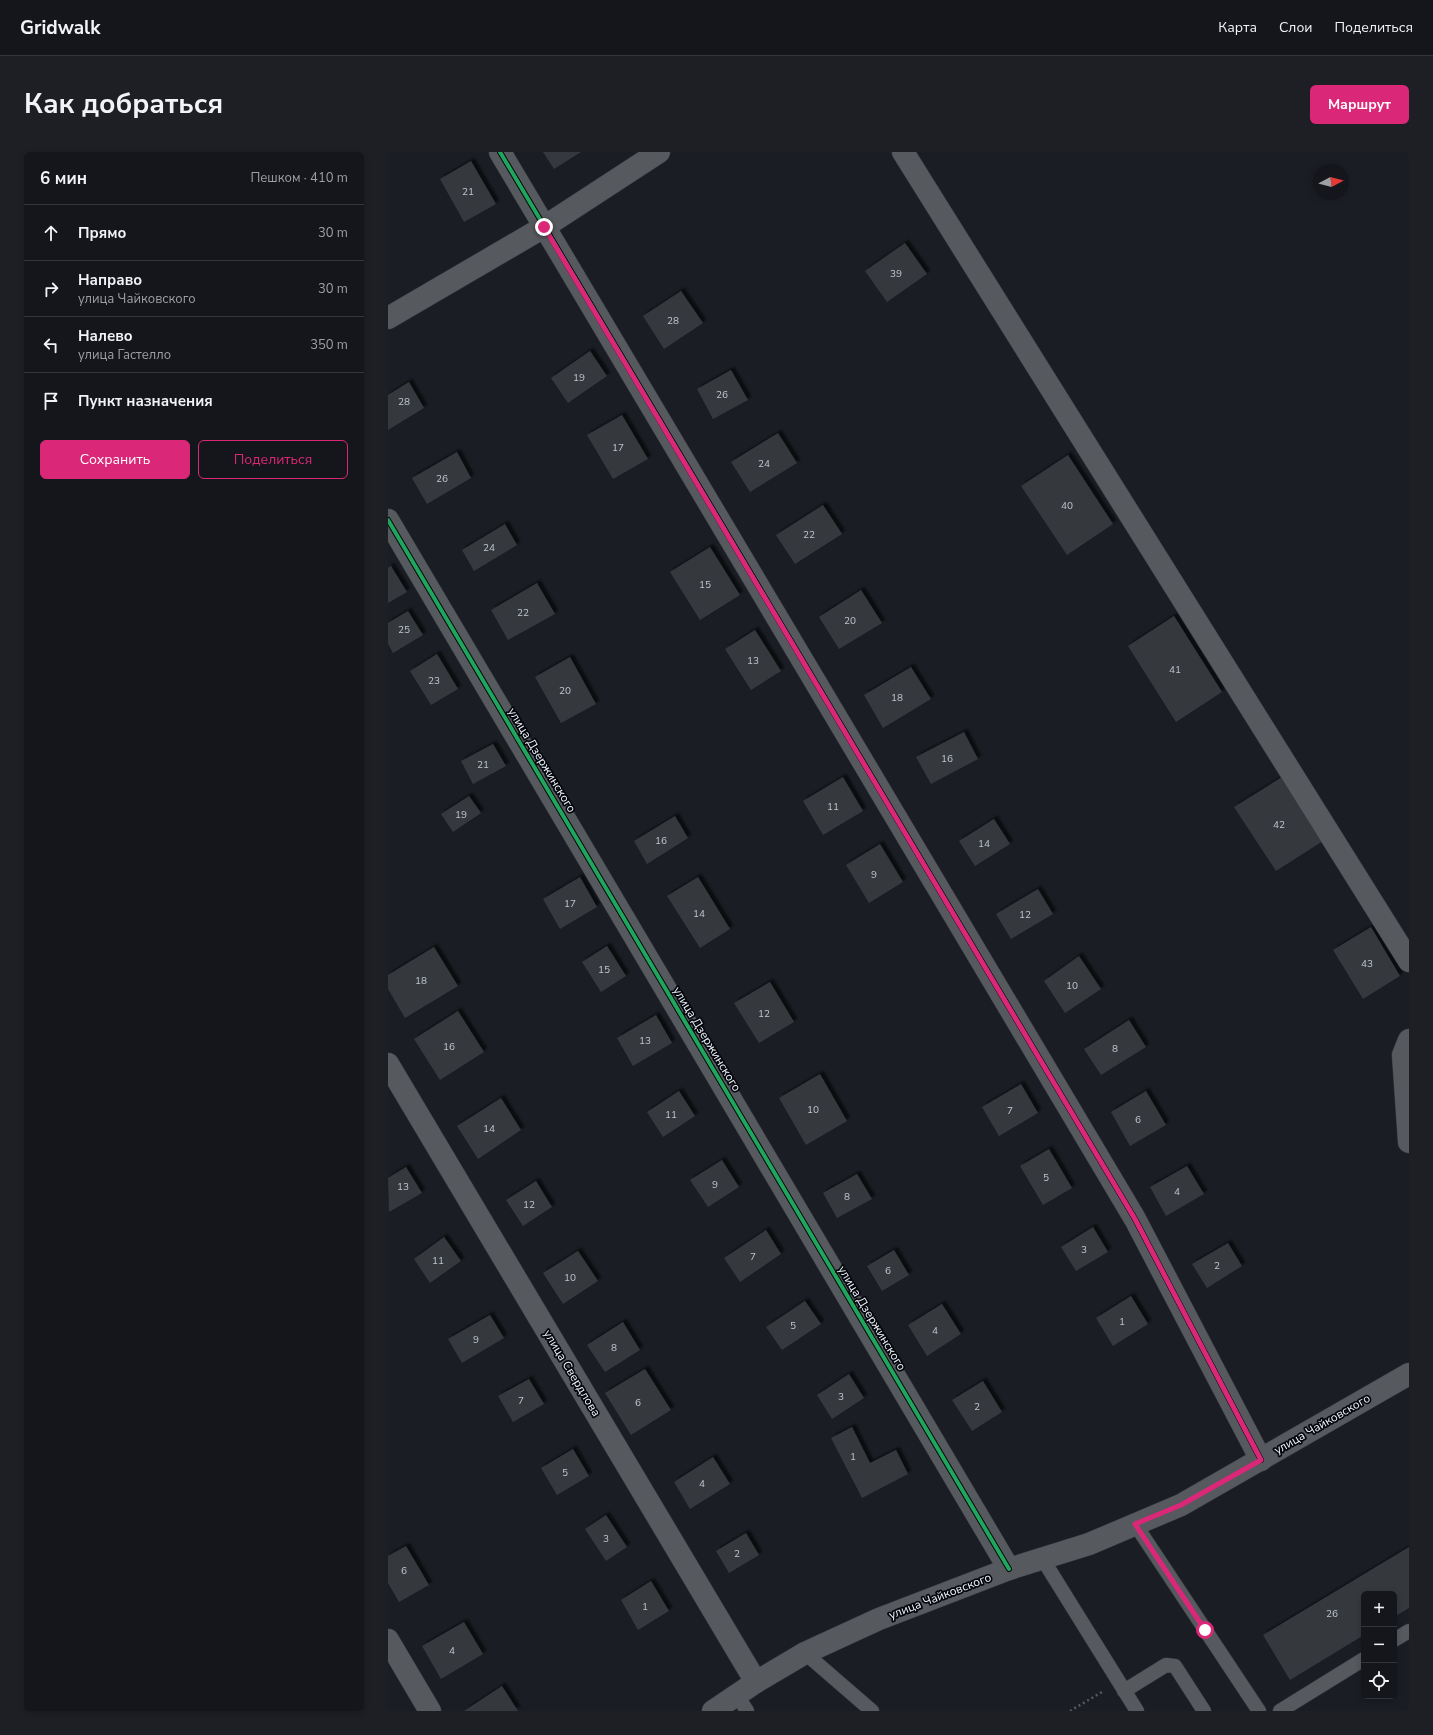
<!DOCTYPE html>
<html lang="ru">
<meta charset="utf-8">
<style>
:root{--surface:#14161b;--page:#1d1f24;--text:#f1f3f6;--muted:#9d9fa3;--line:#33353a;--accent:#db2777}
body{margin:0;font-family:"Nunito Sans",sans-serif;background:var(--page);color:var(--text)}
.controls{position:absolute;right:12px;bottom:12px;display:grid;overflow:hidden;border-radius:6px;box-shadow:0 2px 6px #0003}
.controls button{width:36px;height:36px;display:grid;place-items:center;padding:0;border:0;border-bottom:1px solid var(--line);background:var(--surface);color:var(--text);font:20px sans-serif}
.compass{position:absolute;left:925px;top:12px;width:36px;height:36px;border-radius:50%;background:var(--surface);box-shadow:0 2px 6px #0003;rotate:83deg}
.stop{position:absolute;width:12px;height:12px;margin:-9px;border:3px solid #db2777;border-radius:50%;background:#fff}
.stop.end{background:#db2777;border-color:#fff;box-shadow:0 1px 4px #0008}
.list{margin:0;padding:0;list-style:none}
h2{display:flex;justify-content:space-between;align-items:center;height:52px;margin:0;padding:0 16px;font-size:17px}
h2 small{font-size:13px;font-weight:400;color:var(--muted)}
.list li{display:grid;grid-template-columns:26px 1fr auto;gap:12px;align-items:center;box-sizing:border-box;height:56px;padding:0 16px;border-top:1px solid var(--line)}
.list b{display:block;font-size:15px;white-space:nowrap}
.list p{margin:0;font-size:13px;white-space:nowrap;color:var(--muted)}
.list em{font-size:13px;font-style:normal;color:var(--muted)}
.actions{display:flex;gap:8px;padding:12px 16px}
.actions a{flex:1;padding:9px 0;border:1px solid var(--accent);border-radius:6px;text-align:center;font-size:14px;color:var(--accent)}
.actions .main{background:var(--accent);color:#fff}
.icon{flex:none;width:22px;height:22px;fill:none;stroke:currentColor;stroke-width:2;stroke-linecap:round;stroke-linejoin:round}
.map{position:relative;flex:none;width:1021px;height:1559px;overflow:hidden;border-radius:6px}
header{display:flex;align-items:center;gap:24px;box-sizing:border-box;height:56px;padding:0 20px;background:var(--surface);border-bottom:1px solid var(--line)}
header strong{font-size:19px}
nav{display:flex;gap:22px;margin-inline-start:auto;font-size:14px}
.intro{display:flex;align-items:center;justify-content:space-between;box-sizing:border-box;height:96px;padding:0 24px}
h1{margin:0;font-size:28px}
.button{padding:10px 18px;border-radius:6px;background:var(--accent);color:#fff;font-size:14px;font-weight:700}
main{display:flex;gap:24px;padding:0 24px}
aside{flex:1;background:var(--surface);border-radius:6px;box-shadow:0 2px 6px #0003}
.map>svg:first-child{display:block}
</style>
<header>
<strong>Gridwalk</strong>
<nav><a>Карта</a><a>Слои</a><a>Поделиться</a></nav>
</header>
<div class="intro"><h1>Как добраться</h1><a class="button">Маршрут</a></div>
<main>
<aside>
<h2>6 мин<small>Пешком · 410 m</small></h2>
<ul class="list">
<li><svg class="icon" aria-label="ahead" viewBox="0 0 24 24"><path d="M12 20V5M6 11l6-6 6 6"/></svg><div><b>Прямо</b></div><em>30 m</em></li>
<li><svg class="icon" aria-label="right" viewBox="0 0 24 24"><path d="M7 20v-9h11M14 6l5 5-5 5"/></svg><div><b>Направо</b><p>улица Чайковского</p></div><em>30 m</em></li>
<li><svg class="icon" aria-label="left" viewBox="0 0 24 24"><path d="M17 20v-9H6M10 6l-5 5 5 5"/></svg><div><b>Налево</b><p>улица Гастелло</p></div><em>350 m</em></li>
<li><svg class="icon" aria-label="arrive" viewBox="0 0 24 24"><path d="M6 21V4h12l-3 4 3 4H6"/></svg><div><b>Пункт назначения</b></div></li>
</ul>
<div class="actions"><a class="main">Сохранить</a><a>Поделиться</a></div>
</aside>
<div class="map">
<svg width="1021" height="1559" viewBox="0 0 1021 1559">
<defs>
<filter id="shadow"><feDropShadow dx="3.5" dy="-3.5" stdDeviation="1" flood-color="#0009"/></filter>
</defs>
<rect width="100%" height="100%" fill="#1a1e24"/>
<!-- building -->
<path fill="#34383d" filter="url(#shadow)" d="M155,0H193L166,17Z
M83,9L108,52L76,70L52,27Z
M517,91L539,122L499,150L477,119Z
M293,139L315,171L276,197L255,164Z
M202,199L219,224L180,251L163,226Z
M343,218L360,248L325,267L309,237Z
M21,230L36,256L0,278V243Z
M234,263L260,307L225,327L199,283Z
M390,281L409,311L362,340L343,310Z
M69,300L83,326L39,352L24,326Z
M680,303L725,372L679,403L633,334Z
M435,353L454,382L407,412L388,383Z
M117,372L129,393L86,419L74,398Z
M322,395L352,443L312,468L282,420Z
M3,414L19,440L0,451V416Z
M149,431L167,462L120,488L103,458Z
M473,438L494,471L451,497L431,465Z
M20,459L35,483L5,501L0,492V471Z
M786,464L834,540L788,570L740,494Z
M367,478L393,519L363,538L337,497Z
M49,502L70,537L43,553L22,519Z
M182,505L208,552L173,571L147,525Z
M523,515L543,547L495,576L476,543Z
M576,580L590,607L543,632L528,605Z
M105,592L118,614L85,632L73,609Z
M455,625L475,659L435,683L415,649Z
M894,625L935,689L888,719L846,655Z
M81,644L93,661L65,680L53,662Z
M287,664L300,686L259,712L246,689Z
M606,667L622,692L587,714L571,689Z
M492,692L515,730L481,751L458,713Z
M192,725L209,755L172,777L155,747Z
M310,725L342,777L312,796L279,744Z
M650,737L665,762L623,787L608,762Z
M983,775L1012,824L975,847L945,798Z
M219,794L238,824L213,840L194,810Z
M46,795L70,834L17,866L0,837V823Z
M691,804L713,837L677,861L656,829Z
M382,830L406,870L371,891L346,851Z
M70,859L96,900L52,928L26,887Z
M268,863L284,891L245,914L229,886Z
M741,868L758,895L713,923L696,897Z
M432,922L459,969L418,993L391,946Z
M633,932L650,961L611,984L594,955Z
M291,939L307,964L275,985L259,960Z
M758,939L778,973L742,994L723,960Z
M113,946L133,978L90,1007L69,974Z
M661,997L684,1036L655,1053L632,1014Z
M334,1008L351,1035L320,1055L302,1028Z
M799,1014L816,1042L778,1064L762,1035Z
M18,1015L34,1041L1,1060L0,1026Z
M469,1022L484,1047L449,1066L435,1041Z
M148,1029L164,1055L135,1074L118,1048Z
M705,1075L720,1100L688,1119L673,1095Z
M378,1078L393,1102L352,1130L336,1106Z
M56,1085L73,1109L42,1131L26,1107Z
M840,1091L854,1114L819,1136L804,1112Z
M506,1098L521,1123L494,1139L479,1114Z
M190,1099L210,1129L175,1152L155,1121Z
M743,1144L760,1172L725,1194L708,1166Z
M417,1149L433,1172L394,1198L378,1175Z
M554,1152L573,1182L539,1204L520,1173Z
M102,1163L116,1186L74,1211L60,1187Z
M235,1170L252,1198L217,1220L199,1193Z
M257,1217L283,1258L243,1283L217,1241Z
M461,1222L476,1246L444,1267L429,1243Z
M141,1227L156,1252L125,1270L110,1244Z
M595,1229L614,1260L584,1279L564,1248Z
M464,1275L482,1311L508,1298L520,1322L474,1346L443,1286Z
M185,1297L201,1324L169,1343L153,1316Z
M325,1305L342,1332L302,1357L286,1330Z
M218,1363L239,1395L218,1409L197,1377Z
M358,1381L371,1403L341,1421L328,1399Z
M18,1394L41,1433L11,1450L0,1431V1404Z
M1021,1395V1456L1006,1465V1442H976V1483L902,1528L875,1483Z
M263,1429L281,1459L250,1478L233,1448Z
M76,1470L95,1502L53,1527L34,1494Z
M114,1534L130,1559H76Z"/>
<g fill="none" stroke-linecap="round" stroke-linejoin="round">
<defs>
<path id="lane" d="M747,1372L871,1559
M654,1406L749,1559
M1006,1488L1021,1479
M417,1501L484,1559
M736,1539L778,1513L787,1514L816,1559
M349,1543L359,1559
M892,1559L976,1507"/>
<path id="street" d="M112,0L747,1067L873,1308
M515,0L1021,809
M0,166L156,75L271,0
M0,368L621,1417
M1021,888L1015,903L1021,990
M0,912L368,1530
M0,1488L42,1559"/>
<path id="secondary" d="M325,1559L368,1530L417,1501L491,1467L621,1417L701,1392L793,1353L1021,1222"/>
</defs>
<!-- lane casing -->
<use href="#lane" stroke="#383b40" stroke-width="15"/>
<!-- street casing -->
<use href="#street" stroke="#383b40" stroke-width="23"/>
<!-- secondary casing -->
<use href="#secondary" stroke="#383b40" stroke-width="23"/>
<!-- path -->
<path stroke="#56595e" stroke-width="2.5" stroke-dasharray="2 3" stroke-linecap="butt" d="M682,1559L714,1540"/>
<!-- lane -->
<use href="#lane" stroke="#565a5f" stroke-width="14"/>
<!-- street -->
<use href="#street" stroke="#565a5f" stroke-width="22"/>
<!-- secondary -->
<use href="#secondary" stroke="#565a5f" stroke-width="22"/>
<defs>
<path id="cycleway" d="M112,0L747,1067L873,1308
M0,368L621,1417"/>
</defs>
<!-- cycleway casing -->
<use href="#cycleway" stroke="#05070c" stroke-width="6"/>
<!-- cycleway -->
<use href="#cycleway" stroke="#20a55d" stroke-width="4"/>
</g>
<g fill="none" stroke-linecap="round" stroke-linejoin="round">
<!-- route -->
<path stroke="#db2777" stroke-width="5" d="M156,75L747,1067L873,1308L793,1353L747,1372L817,1478"/>
</g>
<g text-anchor="middle" stroke-width="3.5" stroke-linejoin="round" paint-order="stroke">
<!-- number labels -->
<g font-size="10" fill="#c0c6cd">
<text x="80" y="43">21</text>
<text x="508" y="125">39</text>
<text x="285" y="172">28</text>
<text x="191" y="229">19</text>
<text x="334" y="246">26</text>
<text x="16" y="253">28</text>
<text x="230" y="299">17</text>
<text x="376" y="315">24</text>
<text x="54" y="330">26</text>
<text x="679" y="357">40</text>
<text x="421" y="386">22</text>
<text x="101" y="399">24</text>
<text x="317" y="436">15</text>
<text x="135" y="464">22</text>
<text x="462" y="472">20</text>
<text x="16" y="481">25</text>
<text x="365" y="512">13</text>
<text x="787" y="521">41</text>
<text x="46" y="532">23</text>
<text x="177" y="542">20</text>
<text x="509" y="549">18</text>
<text x="559" y="610">16</text>
<text x="95" y="616">21</text>
<text x="445" y="658">11</text>
<text x="73" y="666">19</text>
<text x="891" y="676">42</text>
<text x="273" y="692">16</text>
<text x="596" y="695">14</text>
<text x="486" y="726">9</text>
<text x="182" y="755">17</text>
<text x="311" y="765">14</text>
<text x="637" y="766">12</text>
<text x="979" y="815">43</text>
<text x="216" y="821">15</text>
<text x="33" y="832">18</text>
<text x="684" y="837">10</text>
<text x="376" y="865">12</text>
<text x="257" y="892">13</text>
<text x="61" y="898">16</text>
<text x="727" y="900">8</text>
<text x="425" y="961">10</text>
<text x="622" y="962">7</text>
<text x="283" y="966">11</text>
<text x="750" y="971">6</text>
<text x="101" y="980">14</text>
<text x="658" y="1029">5</text>
<text x="327" y="1036">9</text>
<text x="15" y="1038">13</text>
<text x="789" y="1043">4</text>
<text x="459" y="1048">8</text>
<text x="141" y="1056">12</text>
<text x="696" y="1101">3</text>
<text x="365" y="1108">7</text>
<text x="50" y="1112">11</text>
<text x="829" y="1117">2</text>
<text x="500" y="1122">6</text>
<text x="182" y="1129">10</text>
<text x="734" y="1173">1</text>
<text x="405" y="1177">5</text>
<text x="547" y="1182">4</text>
<text x="88" y="1191">9</text>
<text x="226" y="1199">8</text>
<text x="453" y="1248">3</text>
<text x="133" y="1252">7</text>
<text x="250" y="1254">6</text>
<text x="589" y="1258">2</text>
<text x="465" y="1308">1</text>
<text x="177" y="1324">5</text>
<text x="314" y="1335">4</text>
<text x="218" y="1390">3</text>
<text x="349" y="1405">2</text>
<text x="16" y="1422">6</text>
<text x="257" y="1458">1</text>
<text x="944" y="1465">26</text>
<text x="64" y="1502">4</text>
</g>
<!-- street labels -->
<g font-size="12" fill="#eff5fd" stroke="#05070c">
<text transform="translate(154 608) rotate(59)" y="4">улица Дзержинского</text>
<text transform="translate(319 887) rotate(59)" y="4">улица Дзержинского</text>
<text transform="translate(484 1166) rotate(59)" y="4">улица Дзержинского</text>
<text transform="translate(184 1221) rotate(59)" y="4">улица Свердлова</text>
<text transform="translate(934 1272) rotate(-30)" y="4">улица Чайковского</text>
<text transform="translate(552 1444) rotate(-21)" y="4">улица Чайковского</text>
</g>
</g>
</svg>
<div class="controls">
<button>+</button>
<button>−</button>
<button><svg class="icon" aria-label="locate" viewBox="0 0 24 24"><circle cx="12" cy="12" r="6"/><path d="M12 2v4M12 18v4M2 12h4M18 12h4"/></svg></button>
</div>
<svg class="compass" viewBox="-18 -18 36 36"><path d="M0-13l5 13h-10z" fill="#e53935"/><path d="M0 13l5-13h-10z" fill="#9d9fa3"/></svg>
<div class="stop" style="left:817px;top:1478px"></div>
<div class="stop end" style="left:156px;top:75px"></div>
</div>
</main>
